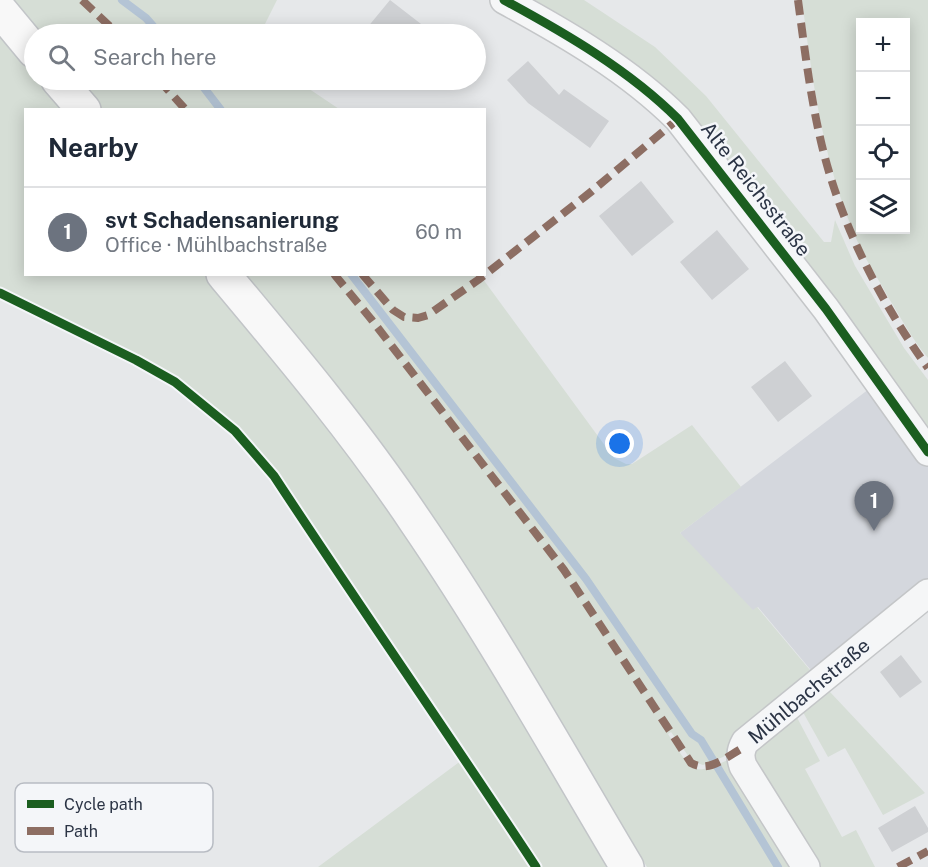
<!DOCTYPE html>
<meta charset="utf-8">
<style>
:root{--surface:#fff;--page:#f2f2f3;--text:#1f2937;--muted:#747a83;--line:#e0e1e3;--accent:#6c737f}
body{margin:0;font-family:"Public Sans",sans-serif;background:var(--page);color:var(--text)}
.controls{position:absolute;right:18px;top:18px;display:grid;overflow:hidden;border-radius:0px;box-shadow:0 3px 15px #0003}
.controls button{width:54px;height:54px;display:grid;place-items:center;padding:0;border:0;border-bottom:2px solid var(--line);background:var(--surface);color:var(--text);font:30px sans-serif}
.you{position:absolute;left:620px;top:444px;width:21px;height:21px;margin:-15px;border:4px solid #fff;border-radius:50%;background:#1a73e8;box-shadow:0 0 0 9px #1a73e833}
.badge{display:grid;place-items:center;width:39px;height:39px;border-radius:50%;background:var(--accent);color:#fff;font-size:20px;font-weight:700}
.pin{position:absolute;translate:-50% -50px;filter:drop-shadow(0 2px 3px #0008)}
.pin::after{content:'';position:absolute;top:32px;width:21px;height:18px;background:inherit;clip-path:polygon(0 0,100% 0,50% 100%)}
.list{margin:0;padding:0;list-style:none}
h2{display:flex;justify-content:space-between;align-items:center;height:78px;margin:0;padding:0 24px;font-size:26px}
h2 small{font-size:20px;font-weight:400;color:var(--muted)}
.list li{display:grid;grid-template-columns:39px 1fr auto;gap:18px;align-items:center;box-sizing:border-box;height:90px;padding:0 24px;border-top:2px solid var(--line)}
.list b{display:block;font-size:22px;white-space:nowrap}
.list p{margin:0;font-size:20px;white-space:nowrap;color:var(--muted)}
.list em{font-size:20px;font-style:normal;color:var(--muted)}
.icon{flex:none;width:33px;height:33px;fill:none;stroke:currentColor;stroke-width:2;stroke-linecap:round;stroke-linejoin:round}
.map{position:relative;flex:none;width:928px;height:867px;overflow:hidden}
.search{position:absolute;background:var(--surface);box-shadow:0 3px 15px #0003;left:24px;top:24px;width:462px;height:66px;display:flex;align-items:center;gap:15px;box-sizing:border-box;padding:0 21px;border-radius:33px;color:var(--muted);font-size:22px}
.panel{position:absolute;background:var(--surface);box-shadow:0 3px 15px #0003;left:24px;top:108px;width:462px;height:168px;border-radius:0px}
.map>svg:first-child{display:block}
</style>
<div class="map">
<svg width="928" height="867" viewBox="0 0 928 867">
<rect width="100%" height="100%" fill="#e6e8ea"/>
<!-- built -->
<path fill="#d4d7dd" d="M869,389L928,467V586L815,675L758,607L746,617L680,533Z"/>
<!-- green -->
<path fill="#d6ded6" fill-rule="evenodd" d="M3,0H277L260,34H34Z
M519,0H584L655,47L706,96L824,242H831L835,220L855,266L904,348L928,380V433L716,150Z
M802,0H928V358C912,339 901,318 888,297C881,283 872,270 865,257C825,177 813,87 802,0ZM906,22V230H860V22Z
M0,21L34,62V80H50L75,109L26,110V274L215,275L388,501L615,867H539L467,755L277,473C258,449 237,426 213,407C180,380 141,360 103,341C69,324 34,307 0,289Z
M70,80H296L339,109H95Z
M235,275H480L614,458L626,464H632L692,425L741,487L680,533L753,610L757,607L815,676L925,793L883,815L845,748L828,757L799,705L723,757L703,765L692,761L671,732L668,734C694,774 691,778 736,756L800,867H647L511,643Z
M792,708L820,761L805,769L842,837L856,830L875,867H811L745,749Z
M462,760L532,867H318Z"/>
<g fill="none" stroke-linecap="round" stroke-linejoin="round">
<!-- stream -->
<path stroke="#b4c4d5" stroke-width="8" d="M122,0L146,18L160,34
M198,80L221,110
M351,274L586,579L692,734L701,740L778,867"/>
</g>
<!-- building -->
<path fill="#ced0d3" d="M390,0L434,34H362Z
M528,61L559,95L564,89L609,121L590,148L528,103L507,80Z
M641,181L674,222L632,256L599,216Z
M717,230L749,269L712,300L680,262Z
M785,361L812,396L778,422L751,387Z
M901,655L922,682L900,698L880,672Z
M915,806L928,828V832L892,852L878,828Z"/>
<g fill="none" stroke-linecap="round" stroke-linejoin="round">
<defs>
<path id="street" d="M504,0C565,33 629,70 678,119L826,309L928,452
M806,867L743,766C740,757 740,751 745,742L928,593"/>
<path id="primary" d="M0,10L34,51
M58,80L84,110
M223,274C290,354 358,435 416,522C492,633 558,751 627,867"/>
</defs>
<!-- street casing -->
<use href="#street" stroke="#c4c6c8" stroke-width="30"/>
<!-- primary casing -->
<use href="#primary" stroke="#c2c5c8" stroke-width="36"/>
<!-- street -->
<use href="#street" stroke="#f5f6f7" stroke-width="27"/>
<!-- primary -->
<use href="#primary" stroke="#f8f8f8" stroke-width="33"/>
<!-- quiet -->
<path stroke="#8d6e63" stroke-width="8" stroke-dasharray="15 8" stroke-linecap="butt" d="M82,0L118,34
M798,0C805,52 811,103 824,154C844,231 882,304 928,368
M159,80L186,110
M334,274L371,319L564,570L691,763C708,773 725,758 741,749
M362,274L393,310L404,317L418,318L428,315L478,280L592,191L678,119
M898,867L928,851"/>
<defs>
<path id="cycleway" d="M504,0C565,33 629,70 678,119L826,309L928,452
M0,293L136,360L175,382L235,431L274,476C360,607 450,736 536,867"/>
</defs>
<!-- cycleway casing -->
<use href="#cycleway" stroke="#f4f6f9" stroke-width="13"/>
<!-- cycleway -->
<use href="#cycleway" stroke="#1b5e20" stroke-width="9"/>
</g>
<g text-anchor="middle" stroke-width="5" stroke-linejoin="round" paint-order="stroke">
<!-- street labels -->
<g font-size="20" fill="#2b3445" stroke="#f4f6f9">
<text transform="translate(756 189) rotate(52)" y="7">Alte Reichsstraße</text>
<text transform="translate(809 691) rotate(-40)" y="7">Mühlbachstraße</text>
</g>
</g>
<!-- legend -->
<rect x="15" y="783" width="198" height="69" rx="9" fill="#f4f6f9" stroke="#b8bcc3" stroke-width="1.5"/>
<rect x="27" y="800" width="27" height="8" fill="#1b5e20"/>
<rect x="27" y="827" width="27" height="8" fill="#8d6e63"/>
<g font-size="16" fill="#2b3445">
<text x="64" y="810">Cycle path</text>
<text x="64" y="837">Path</text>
</g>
</svg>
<div class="controls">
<button>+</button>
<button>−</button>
<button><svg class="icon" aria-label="locate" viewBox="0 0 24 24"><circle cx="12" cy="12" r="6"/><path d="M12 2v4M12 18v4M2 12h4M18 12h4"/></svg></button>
<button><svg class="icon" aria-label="layers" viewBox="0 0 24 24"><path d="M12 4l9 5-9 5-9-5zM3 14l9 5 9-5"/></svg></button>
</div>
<div class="you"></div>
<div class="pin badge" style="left:874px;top:531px">1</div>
<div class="search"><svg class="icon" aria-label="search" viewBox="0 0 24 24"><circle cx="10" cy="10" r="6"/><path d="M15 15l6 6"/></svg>Search here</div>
<section class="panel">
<h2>Nearby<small></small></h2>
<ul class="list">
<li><span class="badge">1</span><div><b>svt Schadensanierung</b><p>Office · Mühlbachstraße</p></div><em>60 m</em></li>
</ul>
</section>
</div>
